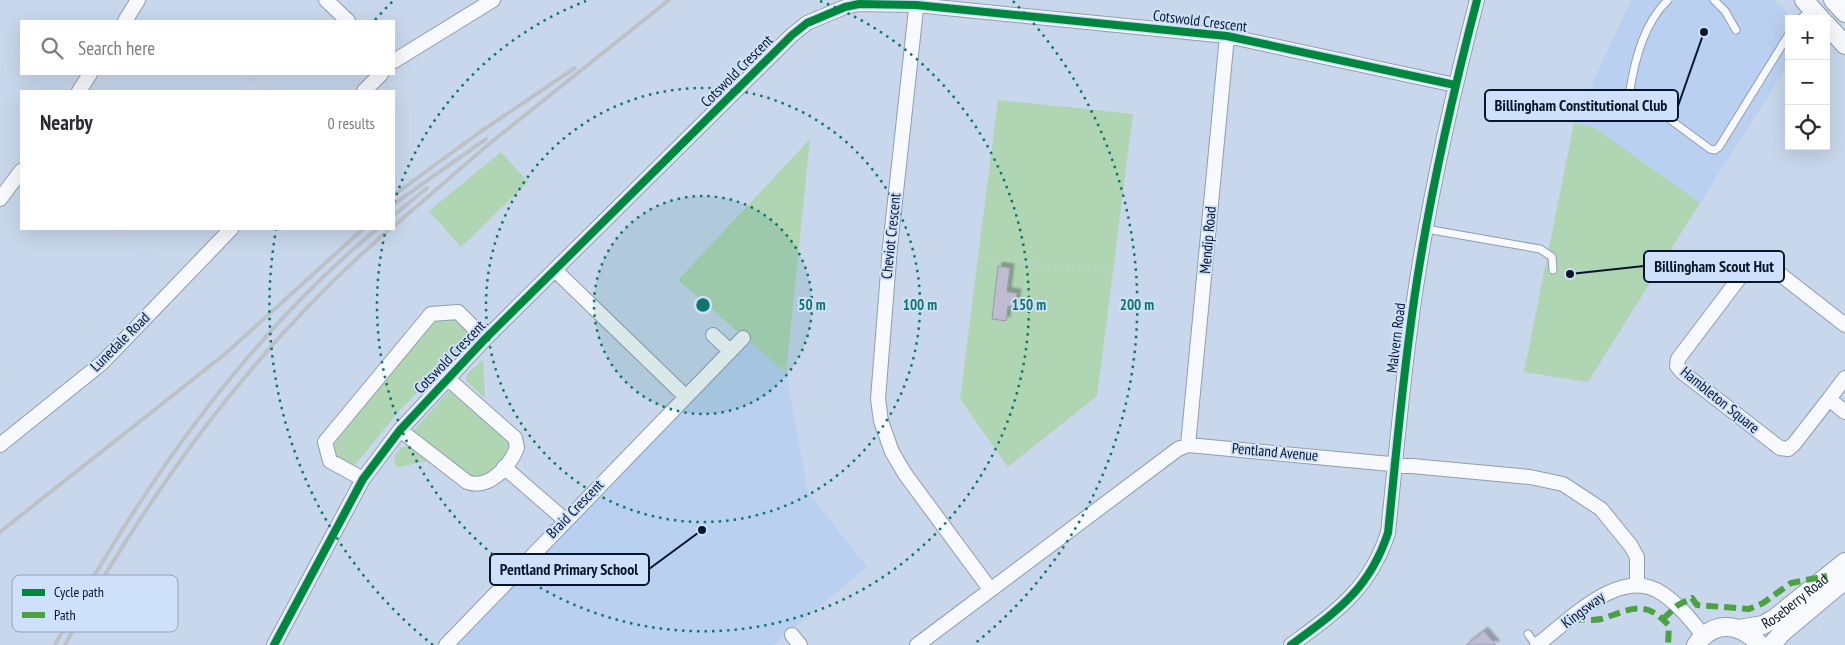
<!DOCTYPE html>
<meta charset="utf-8">
<style>
:root{--surface:#fff;--page:#f7f7f7;--text:#2b2b33;--muted:#7c7c81;--line:#e1e1e2}
body{margin:0;font-family:"PT Sans Narrow",sans-serif;background:var(--page);color:var(--text)}
.controls{position:absolute;right:15px;top:15px;display:grid;overflow:hidden;border-radius:0px;box-shadow:0 5px 20px #0002}
.controls button{width:45px;height:45px;display:grid;place-items:center;padding:0;border:0;border-bottom:1px solid var(--line);background:var(--surface);color:var(--text);font:25px sans-serif}
.list{margin:0;padding:0;list-style:none}
h2{display:flex;justify-content:space-between;align-items:center;height:65px;margin:0;padding:0 20px;font-size:21px}
h2 small{font-size:16px;font-weight:400;color:var(--muted)}
.icon{flex:none;width:28px;height:28px;fill:none;stroke:currentColor;stroke-width:2;stroke-linecap:round;stroke-linejoin:round}
.map{position:relative;flex:none;width:1845px;height:645px;overflow:hidden}
.search{position:absolute;background:var(--surface);box-shadow:0 5px 20px #0002;left:20px;top:20px;width:375px;height:55px;display:flex;align-items:center;gap:12px;box-sizing:border-box;padding:0 18px;border-radius:0px;color:var(--muted);font-size:19px}
.panel{position:absolute;background:var(--surface);box-shadow:0 5px 20px #0002;left:20px;top:90px;width:375px;height:140px;border-radius:0px}
.map>svg:first-child{display:block}
</style>
<div class="map">
<svg width="1845" height="645" viewBox="0 0 1845 645">
<defs>
<filter id="shadow"><feDropShadow dx="4" dy="-4" stdDeviation="1" flood-color="#0004"/></filter>
</defs>
<rect width="100%" height="100%" fill="#c8d7eb"/>
<!-- built -->
<path fill="#bad0f0" d="M1631,0H1775L1793,19H1789V63L1700,203L1595,128L1574,123Z
M749,341L786,373L808,492L867,567L773,645H456Z"/>
<!-- green -->
<path fill="#afd5b3" d="M998,100L1133,114L1097,396L1008,467L960,399Z
M1574,123L1595,128L1700,203L1588,382L1524,372Z
M810,139L786,373L678,280Z
M501,152L528,182L461,247L429,211Z
M436,316L458,318L471,332V337L400,410L354,466L337,458L334,440Z
M483,360L485,398L466,381L467,374Z
M448,392H453L508,437L509,451L491,473L476,478L466,474L416,436L414,430Z
M408,446L427,461L399,467L395,465L394,457L400,448Z"/>
<!-- building -->
<path fill="#bebcd1" stroke="#9b99ae" filter="url(#shadow)" d="M998,266L1010,268L1007,292L1017,293L1015,307L1008,306L1006,321L992,319Z
M1484,631L1496,645H1466Z"/>
<g fill="none" stroke-linecap="round" stroke-linejoin="round">
<defs>
<path id="service" d="M1668,0C1644,23 1635,59 1630,90L1710,149L1715,150L1719,147L1789,34
M1714,0L1725,11L1736,30
M1800,19L1812,9
M1426,229L1540,249L1552,257L1553,270
M1528,634L1536,645"/>
<path id="minor" d="M326,0L348,21
M917,0L890,247L878,399L881,421L892,452L905,474L990,589
M125,21L138,0
M394,61L493,0
M79,91L90,74
M364,91L381,74
M0,199L21,171
M556,271L685,396
M1845,325L1763,261L1756,260L1750,264L1678,359L1677,366L1682,372L1780,448L1788,449L1794,444L1829,399L1845,412
M713,335L730,351
M1829,399L1845,378
M400,430L467,482C489,490 509,467 517,448L515,438L447,378
M0,445L102,363L231,229
M1188,445L1227,36
M504,467L565,520
M363,479L330,461L325,442L431,314L458,312L485,339
M792,635L800,645
M274,645L363,479L400,430L485,339L792,35L807,23L845,7L859,4L916,5L1227,36L1455,85
M446,645L743,338
M917,645L1178,449L1188,445L1530,477L1563,484L1601,509L1631,546L1637,557V585
M1291,645C1337,611 1369,590 1388,533C1395,465 1401,397 1410,330C1424,219 1449,108 1477,0
M1537,645C1569,621 1621,564 1663,594C1679,605 1691,620 1703,635"/>
<g id="tertiary">
<path d="M1804,0L1821,19"/>
<path d="M1833,0L1845,13"/>
<path d="M1826,24L1845,45"/>
<path id="s1" d="M1739,629L1763,625L1775,618L1845,562"/>
<path d="M1696,645C1714,619 1741,623 1760,645"/>
<path d="M1771,645L1784,631L1845,580"/>
</g>
</defs>
<!-- service casing -->
<use href="#service" stroke="#8f9db1" stroke-width="9"/>
<!-- minor casing -->
<use href="#minor" stroke="#8f9db1" stroke-width="16"/>
<!-- tertiary casing -->
<use href="#tertiary" stroke="#8f9db1" stroke-width="20"/>
<!-- path -->
<path stroke="#cbd0d7" stroke-width="2.5" stroke-dasharray="1 4" stroke-linecap="butt" d="M246,74L264,91
M122,229L170,274
M904,249L1191,281
M69,307L104,341
M757,343L785,368L783,406L864,400
M0,370L28,407
M1809,633L1833,612
M1503,645L1500,641L1504,638L1509,645"/>
<!-- service -->
<use href="#service" stroke="#f7f9fc" stroke-width="7"/>
<!-- minor -->
<use href="#minor" stroke="#f7f9fc" stroke-width="14"/>
<!-- tertiary -->
<use href="#tertiary" stroke="#f7f9fc" stroke-width="18"/>
<!-- rail -->
<path stroke="#bdc2c8" stroke-width="4" d="M394,195L480,132L575,68
M394,204L486,139
M394,215L427,188
M394,226L489,144L669,0
M0,532L225,354L363,229
M55,645C138,492 242,340 377,229
M65,645C150,489 255,345 390,229"/>
<!-- quiet -->
<path stroke="#4ca143" stroke-width="6" stroke-dasharray="12 6" stroke-linecap="butt" d="M1573,619C1582,619 1592,621 1601,619C1630,610 1645,598 1669,626L1668,645
M1663,619L1678,605L1692,598L1697,605L1749,609L1763,603L1791,583L1827,576"/>
<defs>
<path id="cycleway" d="M274,645L363,479L400,430L485,339L792,35L807,23L845,7L859,4L916,5L1227,36L1455,85
M1291,645C1337,611 1369,590 1388,533C1395,465 1401,397 1410,330C1424,219 1449,108 1477,0"/>
</defs>
<!-- cycleway casing -->
<use href="#cycleway" stroke="#cee0fa" stroke-width="11"/>
<!-- cycleway -->
<use href="#cycleway" stroke="#00873e" stroke-width="8"/>
</g>
<!-- distance rings -->
<circle cx="703" cy="305" r="109" fill="#0f766e" fill-opacity=".12"/>
<g fill="none" stroke="#0f766e" stroke-width="2.5" stroke-dasharray="2.5 5">
<circle cx="703" cy="305" r="109"/>
<circle cx="703" cy="305" r="217"/>
<path d="M394 202A326 326 0 0 1 586 1M820 1A326 326 0 1 1 386 229"/>
<path d="M433 645A434 434 0 0 1 276 230M375 20A434 434 0 0 1 393 1M1013 1A434 434 0 0 1 973 645"/>
</g>
<g text-anchor="middle" stroke-width="4" stroke-linejoin="round" paint-order="stroke">
<!-- street labels -->
<g font-size="15" fill="#06162d" stroke="#cee0fa">
<text transform="translate(1200 21) rotate(7)" y="5">Cotswold Crescent</text>
<text transform="translate(737 71) rotate(-45)" y="5">Cotswold Crescent</text>
<text transform="translate(891 236) rotate(-84)" y="5">Cheviot Crescent</text>
<text transform="translate(1208 240) rotate(-85)" y="5">Mendip Road</text>
<text transform="translate(1396 338) rotate(-83)" y="5">Malvern Road</text>
<text transform="translate(120 342) rotate(-45)" y="5">Lunedale Road</text>
<text transform="translate(450 357) rotate(-46)" y="5">Cotswold Crescent</text>
<text transform="translate(1720 400) rotate(39)" y="5">Hambleton Square</text>
<text transform="translate(1275 452) rotate(5)" y="5">Pentland Avenue</text>
<text transform="translate(575 509) rotate(-46)" y="5">Braid Crescent</text>
<text dy="5" stroke="none"><textPath href="#s1" startOffset="64">Roseberry Road</textPath></text>
<text transform="translate(1583 610) rotate(-37)" y="5">Kingsway</text>
</g>
</g>
<!-- legend -->
<rect x="12" y="575" width="166" height="57" rx="8" fill="#cee0fa" stroke="#92a3bc" stroke-width="1"/>
<rect x="22" y="589" width="23" height="7" fill="#00873e"/>
<rect x="22" y="612" width="23" height="6" fill="#4ca143"/>
<g font-size="14" fill="#06162d">
<text x="54" y="597">Cycle path</text>
<text x="54" y="620">Path</text>
</g>
<circle cx="703" cy="305" r="8" fill="#0f766e" stroke="#cee0fa" stroke-width="2.5"/>
<g font-size="15" text-anchor="middle" font-weight="bold" fill="#0f766e" stroke="#cee0fa" stroke-width="4" stroke-linejoin="round" paint-order="stroke">
<text x="812" y="310">50 m</text>
<text x="920" y="310">100 m</text>
<text x="1029" y="310">150 m</text>
<text x="1137" y="310">200 m</text>
</g>
<!-- callouts -->
<path fill="none" stroke="#06162d" stroke-width="2" d="M1704 32L1678 106M1570 274L1644 266M702 530L649 569"/>
<g fill="#06162d" stroke="#cee0fa" stroke-width="2">
<circle cx="1704" cy="32" r="5"/>
<circle cx="1570" cy="274" r="5"/>
<circle cx="702" cy="530" r="5"/>
</g>
<g fill="#cee0fa" stroke="#06162d" stroke-width="2">
<rect x="1485" y="90" width="193" height="31" rx="5"/>
<rect x="1644" y="251" width="140" height="31" rx="5"/>
<rect x="490" y="554" width="159" height="31" rx="5"/>
</g>
<g font-size="16" text-anchor="middle" font-weight="bold" fill="#06162d">
<text x="1581" y="111">Billingham Constitutional Club</text>
<text x="1714" y="272">Billingham Scout Hut</text>
<text x="569" y="575">Pentland Primary School</text>
</g>
</svg>
<div class="controls">
<button>+</button>
<button>−</button>
<button><svg class="icon" aria-label="locate" viewBox="0 0 24 24"><circle cx="12" cy="12" r="6"/><path d="M12 2v4M12 18v4M2 12h4M18 12h4"/></svg></button>
</div>
<div class="search"><svg class="icon" aria-label="search" viewBox="0 0 24 24"><circle cx="10" cy="10" r="6"/><path d="M15 15l6 6"/></svg>Search here</div>
<section class="panel">
<h2>Nearby<small>0 results</small></h2>
<ul class="list">
</ul>
</section>
</div>
